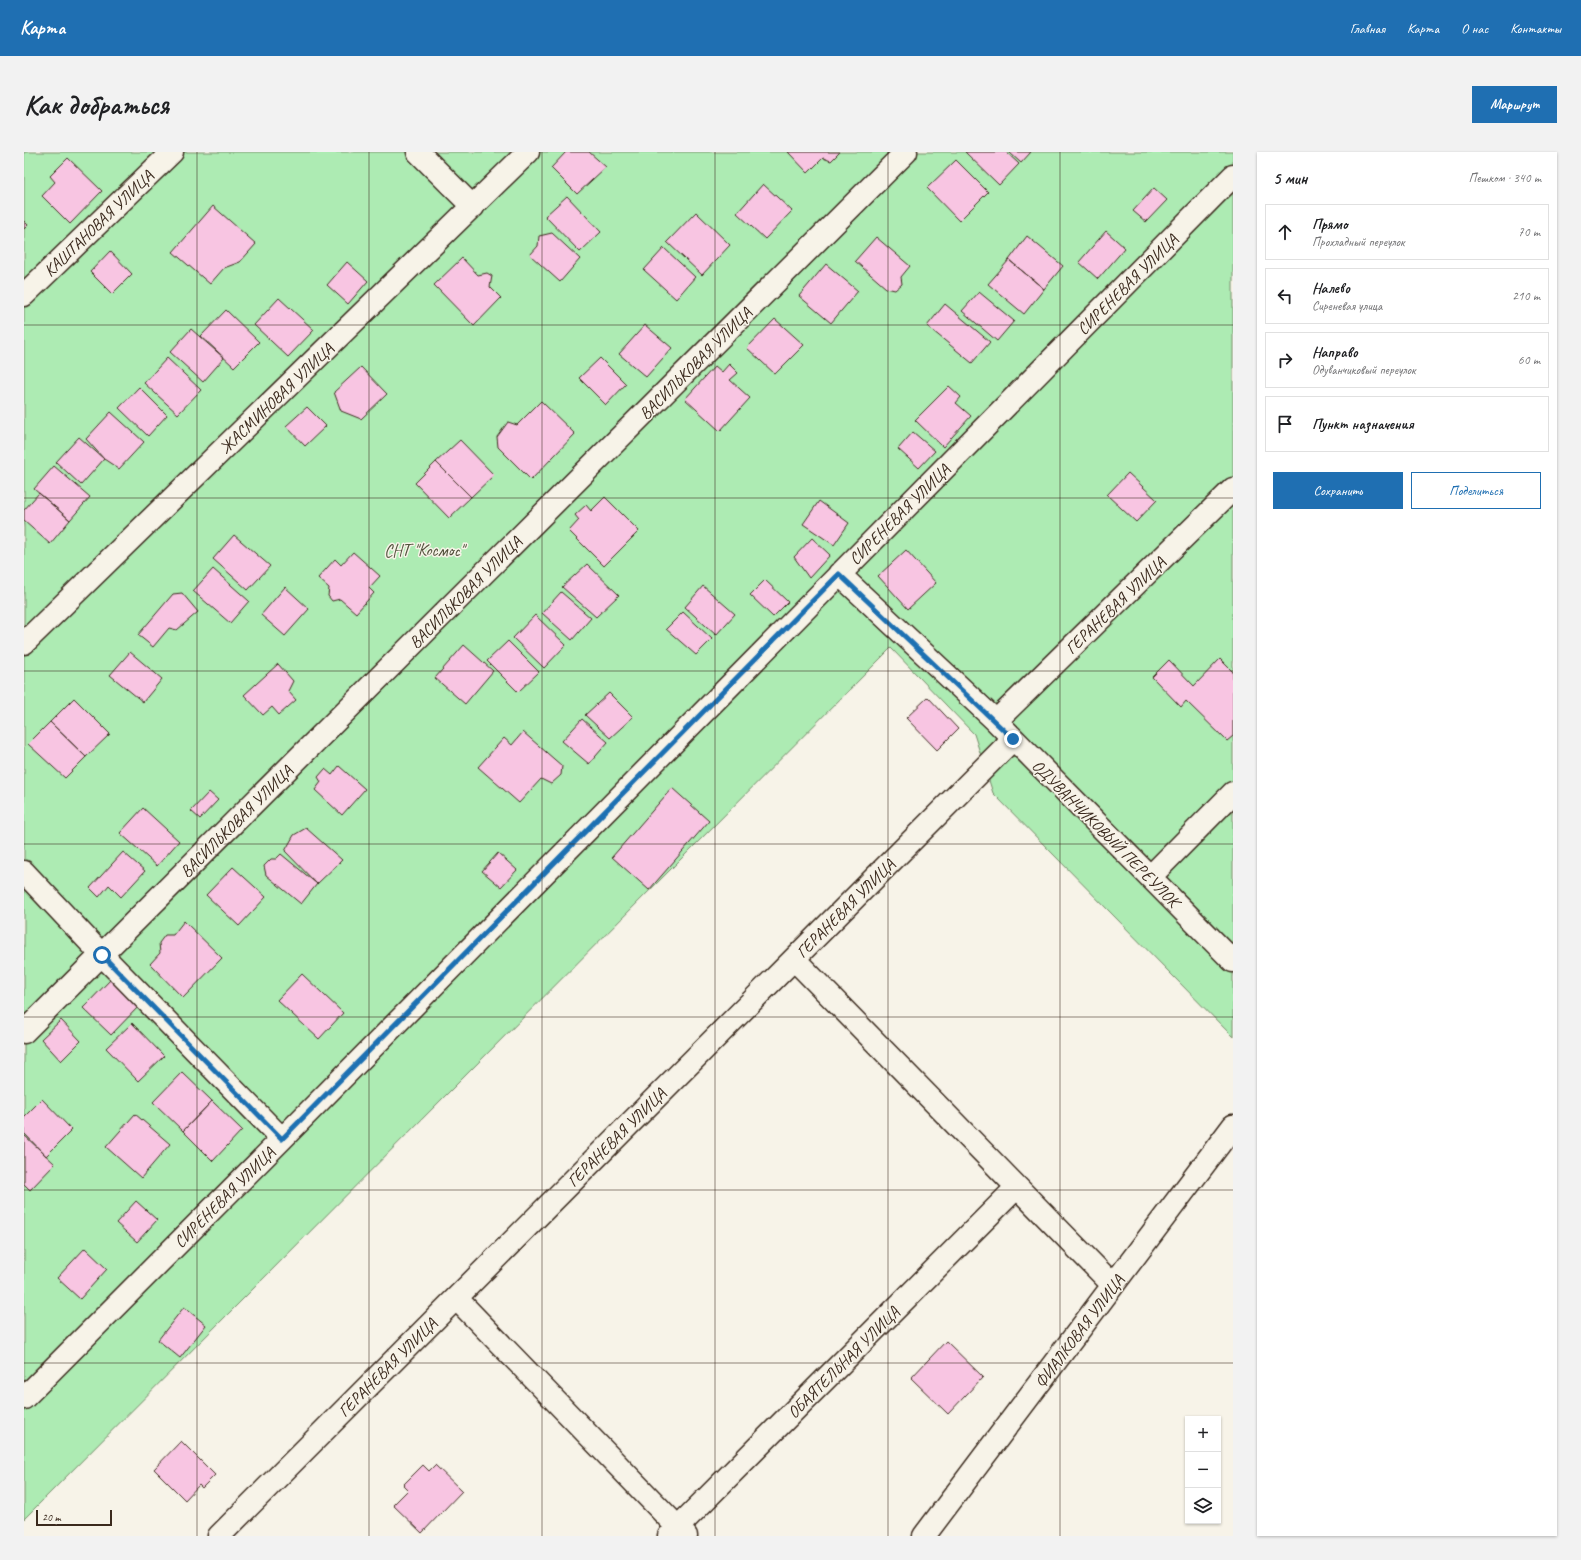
<!DOCTYPE html>
<html lang="ru">
<meta charset="utf-8">
<style>
:root{--surface:#fff;--page:#f2f2f2;--text:#202124;--muted:#757577;--line:#e0e0e0;--accent:#1f6fb2}
body{margin:0;font-family:Caveat,sans-serif;background:var(--page);color:var(--text)}
.controls{position:absolute;right:12px;bottom:12px;display:grid;overflow:hidden;border-radius:0px;box-shadow:0 1px 3px #0004}
.controls button{width:36px;height:36px;display:grid;place-items:center;padding:0;border:0;border-bottom:1px solid var(--line);background:var(--surface);color:var(--text);font:20px sans-serif}
.scale{position:absolute;left:12px;bottom:10px;width:76px;box-sizing:border-box;padding-left:4px;border:2px solid #3b2a1e;border-top:0;font-size:11px;line-height:14px;white-space:nowrap;color:#3b2a1e;-webkit-text-stroke:3px #f7f3e8;paint-order:stroke}
.stop{position:absolute;width:12px;height:12px;margin:-9px;border:3px solid #1f6fb2;border-radius:50%;background:#fff}
.stop.end{background:#1f6fb2;border-color:#fff;box-shadow:0 1px 4px #0008}
.list{margin:0;padding:0;list-style:none}
h2{display:flex;justify-content:space-between;align-items:center;height:52px;margin:0;padding:0 16px;font-size:17px}
h2 small{font-size:13px;font-weight:400;color:var(--muted)}
.list li{display:grid;grid-template-columns:26px 1fr auto;gap:12px;align-items:center;box-sizing:border-box;height:56px;margin:0 8px 8px;padding:0 8px;border:1px solid var(--line);border-radius:0px}
.list b{display:block;font-size:15px;white-space:nowrap}
.list p{margin:0;font-size:13px;white-space:nowrap;color:var(--muted)}
.list em{font-size:13px;font-style:normal;color:var(--muted)}
.actions{display:flex;gap:8px;padding:12px 16px}
.actions a{flex:1;padding:9px 0;border:1px solid var(--accent);border-radius:0px;text-align:center;font-size:14px;color:var(--accent)}
.actions .main{background:var(--accent);color:#fff}
.icon{flex:none;width:22px;height:22px;fill:none;stroke:currentColor;stroke-width:2;stroke-linecap:round;stroke-linejoin:round}
.map{position:relative;flex:none;width:1209px;height:1384px;overflow:hidden;border-radius:0px}
header{display:flex;align-items:center;gap:24px;box-sizing:border-box;height:56px;padding:0 20px;background:var(--accent);color:#fff}
header strong{font-size:19px}
nav{display:flex;gap:22px;margin-inline-start:auto;font-size:14px}
.intro{display:flex;align-items:center;justify-content:space-between;box-sizing:border-box;height:96px;padding:0 24px}
h1{margin:0;font-size:28px}
.button{padding:10px 18px;border-radius:0px;background:var(--accent);color:#fff;font-size:14px;font-weight:700}
main{display:flex;gap:24px;padding:0 24px}
aside{flex:1;background:var(--surface);border-radius:0px;box-shadow:0 1px 3px #0004}
.map>svg:first-child{display:block}
</style>
<header>
<strong>Карта</strong>
<nav><a>Главная</a><a>Карта</a><a>О нас</a><a>Контакты</a></nav>
</header>
<div class="intro"><h1>Как добраться</h1><a class="button">Маршрут</a></div>
<main>
<div class="map">
<svg width="1209" height="1384" viewBox="0 0 1209 1384">
<rect width="100%" height="100%" fill="#f7f3e8"/>
<filter id="ink" filterUnits="userSpaceOnUse"><feTurbulence type="fractalNoise" baseFrequency=".025" numOctaves="2"/><feDisplacementMap in="SourceGraphic" scale="8" xChannelSelector="R" yChannelSelector="G"/><feConvolveMatrix kernelMatrix="1 2 1 2 8 2 1 2 1" color-interpolation-filters="sRGB"/></filter>
<g filter="url(#ink)">
<!-- green -->
<path fill="#adebb3" stroke="#748a68" d="M0,0H1209V885L969,641L950,582L867,496L0,1367Z"/>
<!-- building -->
<path fill="#f8c5e2" stroke="#3b2a1e" d="M542,0H565L582,15L553,42L527,16Z
M764,0H816L807,9L799,6L784,21Z
M941,0H982L995,12L975,33Z
M985,0H1007L997,11Z
M44,6L78,39L46,72L18,44L31,30L26,24Z
M932,8L964,40L935,69L903,36Z
M739,32L768,59L741,87L713,61Z
M1130,36L1143,48L1122,70L1109,59Z
M543,44L577,80L556,100L521,64Z
M189,54L232,92L216,110L200,116L186,132L149,100Z
M672,60L706,93L678,123L643,90Z
M0,69L4,73L0,77Z
M1082,79L1101,96L1074,127L1055,110Z
M528,81L556,107L536,130L506,103L514,94L515,84Z
M1003,84L1039,114L1020,137L985,108Z
M852,85L886,114L877,125L878,132L871,138L862,136L831,109Z
M640,96L671,125L652,147L620,118Z
M86,99L108,122L88,142L66,120Z
M438,106L454,123L463,121L468,124L466,135L477,146L450,174L410,133Z
M985,108L1020,137L1000,162L964,132Z
M323,110L344,129L324,152L303,133Z
M802,112L834,139L807,171L775,144Z
M955,140L990,169L973,189L938,159Z
M255,146L290,178L264,205L230,173Z
M921,152L966,190L948,211L903,174Z
M202,158L235,190L210,215L177,184Z
M751,167L780,193L751,222L723,196Z
M621,173L648,196L622,225L595,202Z
M167,177L200,206L179,230L146,200Z
M143,206L177,238L154,262L120,231Z
M576,206L602,232L582,253L555,226Z
M705,212L714,221L706,228L726,246L696,279L661,247L691,214L698,220Z
M337,215L363,242L337,267L317,259L310,240Z
M925,234L937,245L932,251L947,264L919,295L891,268Z
M115,235L143,263L124,284L95,256Z
M517,249L551,282L507,328L474,295L473,285L484,270L493,273Z
M283,255L302,274L281,294L262,274Z
M87,260L120,290L95,317L80,307L62,287Z
M889,280L911,299L895,316L874,297Z
M55,285L80,307L57,333L32,310Z
M436,288L470,323L447,345L412,310Z
M412,310L447,345L425,366L391,331Z
M30,314L66,345L46,368L10,337Z
M1104,321L1133,348L1112,370L1083,343Z
M15,341L46,368L26,392L0,369V358Z
M581,345L615,379L580,414L545,379L555,368L551,363L562,353L567,359Z
M795,349L825,371L810,393L779,372Z
M210,383L246,414L224,438L189,407Z
M788,386L806,403L785,426L770,405Z
M882,398L912,431L884,457L854,424Z
M329,400L356,424L345,436L350,441L332,461L316,447L308,449L304,444L305,436L294,426L311,407L317,413Z
M563,412L595,443L572,465L538,435Z
M189,417L225,449L206,471L169,439Z
M741,428L764,450L749,465L726,443Z
M679,434L711,462L692,483L661,455Z
M261,435L285,457L261,484L237,463Z
M537,440L567,466L548,488L518,461Z
M158,441L174,460L153,478L145,476L129,495L114,483L149,442Z
M659,460L688,487L672,503L642,477Z
M511,463L542,493L520,516L489,486Z
M484,489L515,520L494,540L463,509Z
M440,493L469,519L441,552L411,526Z
M106,500L138,527L119,550L86,523Z
M1196,507L1209,520V584L1203,589L1162,549L1157,555L1128,525L1145,508L1170,534Z
M254,512L269,529L264,539L272,548L255,563L248,555L239,563L220,543Z
M585,541L609,565L586,586L561,563Z
M904,545L934,577L913,598L882,566Z
M50,546L86,582L62,605L26,570Z
M558,567L584,590L565,612L538,589Z
M26,570L62,605L41,626L4,592Z
M499,580L538,614L537,623L527,632L517,627L495,651L454,615L480,586L488,593Z
M315,614L341,637L318,663L291,638L297,630L294,625L301,617L308,623Z
M648,636L685,669L625,738L588,705Z
M185,640L194,648L176,667L167,659Z
M119,656L155,689L133,714L96,681Z
M282,676L318,708L293,732L261,699L270,683Z
M99,700L121,719L97,745L85,733L75,745L66,736Z
M474,701L493,718L477,735L458,719Z
M257,702L293,732L277,752L242,723L240,714L247,707H252Z
M209,715L242,745L215,774L182,743Z
M160,769L198,806L159,846L126,812L136,801L135,791L141,783H149Z
M278,822L319,861L295,887L253,848Z
M89,825L117,852L87,883L59,856Z
M37,868L57,889L37,909L17,887Z
M108,871L140,904L114,929L82,896Z
M158,920L188,949L159,979L129,950Z
M18,947L48,978L22,1004L0,981V965Z
M188,949L218,978L189,1009L159,979Z
M111,962L146,992L117,1026L82,995Z
M0,983L31,1012L6,1038L0,1032Z
M112,1049L133,1068L113,1090L92,1071Z
M61,1096L83,1117L56,1147L33,1126Z
M160,1155L182,1173L156,1206L134,1188Z
M922,1189L959,1225L924,1262L887,1226Z
M157,1289L191,1323L178,1336L175,1333L161,1348L130,1317Z
M399,1313L405,1319L411,1313L438,1339L398,1381L369,1353L384,1338L379,1333Z"/>
<g fill="none" stroke-linecap="round" stroke-linejoin="round">
<defs>
<path id="minor" d="M394,0L449,55
M0,143L148,0
M815,422L972,569L1209,809
M0,491L504,0
M972,569L1209,337
M0,720L78,803L258,987
M1126,725L1209,641
M770,807L1089,1133
M0,880L882,0
M432,1146L662,1384
M0,1246L258,987L1209,24
M195,1384L989,587
M645,1384L993,1035
M900,1384L1209,974"/>
</defs>
<!-- minor casing -->
<use href="#minor" stroke="#3b2a1e" stroke-width="25"/>
<!-- minor -->
<use href="#minor" stroke="#f7f3e8" stroke-width="22"/>
</g>
</g>
<g fill="none" stroke-linecap="round" stroke-linejoin="round" filter="url(#ink)">
<!-- route -->
<path stroke="#1f6fb2" stroke-width="5" d="M78,803L258,987L815,422L989,587"/>
</g>
<!-- grid -->
<path fill="none" stroke="#3b2a1e" stroke-width="1" stroke-opacity="0.55" d="M173,0V1384M345,0V1384M518,0V1384M691,0V1384M864,0V1384M1036,0V1384M0,173H1209M0,346H1209M0,519H1209M0,692H1209M0,865H1209M0,1038H1209M0,1211H1209"/>
<g text-anchor="middle" stroke-width="3" stroke-linejoin="round" paint-order="stroke">
<!-- street labels -->
<g font-size="17" fill="#3b2a1e" stroke="#f7f3e8">
<text transform="translate(74 71) rotate(-44)" y="6">КАШТАНОВАЯ УЛИЦА</text>
<text transform="translate(1103 132) rotate(-45)" y="6">СИРЕНЕВАЯ УЛИЦА</text>
<text transform="translate(671 211) rotate(-45)" y="6">ВАСИЛЬКОВАЯ УЛИЦА</text>
<text transform="translate(252 246) rotate(-44)" y="6">ЖАСМИНОВАЯ УЛИЦА</text>
<text transform="translate(875 362) rotate(-45)" y="6">СИРЕНЕВАЯ УЛИЦА</text>
<text transform="translate(441 440) rotate(-45)" y="6">ВАСИЛЬКОВАЯ УЛИЦА</text>
<text transform="translate(1091 453) rotate(-44)" y="6">ГЕРАНЕВАЯ УЛИЦА</text>
<text transform="translate(212 669) rotate(-45)" y="6">ВАСИЛЬКОВАЯ УЛИЦА</text>
<text transform="translate(1082 681) rotate(45)" y="6">ОДУВАНЧИКОВЫЙ ПЕРЕУЛОК</text>
<text transform="translate(821 756) rotate(-45)" y="6">ГЕРАНЕВАЯ УЛИЦА</text>
<text transform="translate(592 985) rotate(-45)" y="6">ГЕРАНЕВАЯ УЛИЦА</text>
<text transform="translate(200 1045) rotate(-45)" y="6">СИРЕНЕВАЯ УЛИЦА</text>
<text transform="translate(1055 1179) rotate(-53)" y="6">ФИАЛКОВАЯ УЛИЦА</text>
<text transform="translate(819 1210) rotate(-45)" y="6">ОБАЯТЕЛЬНАЯ УЛИЦА</text>
<text transform="translate(363 1215) rotate(-45)" y="6">ГЕРАНЕВАЯ УЛИЦА</text>
</g>
<!-- park labels -->
<g font-size="17" fill="#52513c" stroke="#f7f3e8">
<text x="400" y="404">СНТ "Космос"</text>
</g>
</g>
</svg>
<div class="controls">
<button>+</button>
<button>−</button>
<button><svg class="icon" aria-label="layers" viewBox="0 0 24 24"><path d="M12 4l9 5-9 5-9-5zM3 14l9 5 9-5"/></svg></button>
</div>
<div class="scale">20 m</div>
<div class="stop" style="left:78px;top:803px"></div>
<div class="stop end" style="left:989px;top:587px"></div>
</div>
<aside>
<h2>5 мин<small>Пешком · 340 m</small></h2>
<ul class="list">
<li><svg class="icon" aria-label="ahead" viewBox="0 0 24 24"><path d="M12 20V5M6 11l6-6 6 6"/></svg><div><b>Прямо</b><p>Прохладный переулок</p></div><em>70 m</em></li>
<li><svg class="icon" aria-label="left" viewBox="0 0 24 24"><path d="M17 20v-9H6M10 6l-5 5 5 5"/></svg><div><b>Налево</b><p>Сиреневая улица</p></div><em>210 m</em></li>
<li><svg class="icon" aria-label="right" viewBox="0 0 24 24"><path d="M7 20v-9h11M14 6l5 5-5 5"/></svg><div><b>Направо</b><p>Одуванчиковый переулок</p></div><em>60 m</em></li>
<li><svg class="icon" aria-label="arrive" viewBox="0 0 24 24"><path d="M6 21V4h12l-3 4 3 4H6"/></svg><div><b>Пункт назначения</b></div></li>
</ul>
<div class="actions"><a class="main">Сохранить</a><a>Поделиться</a></div>
</aside>
</main>
